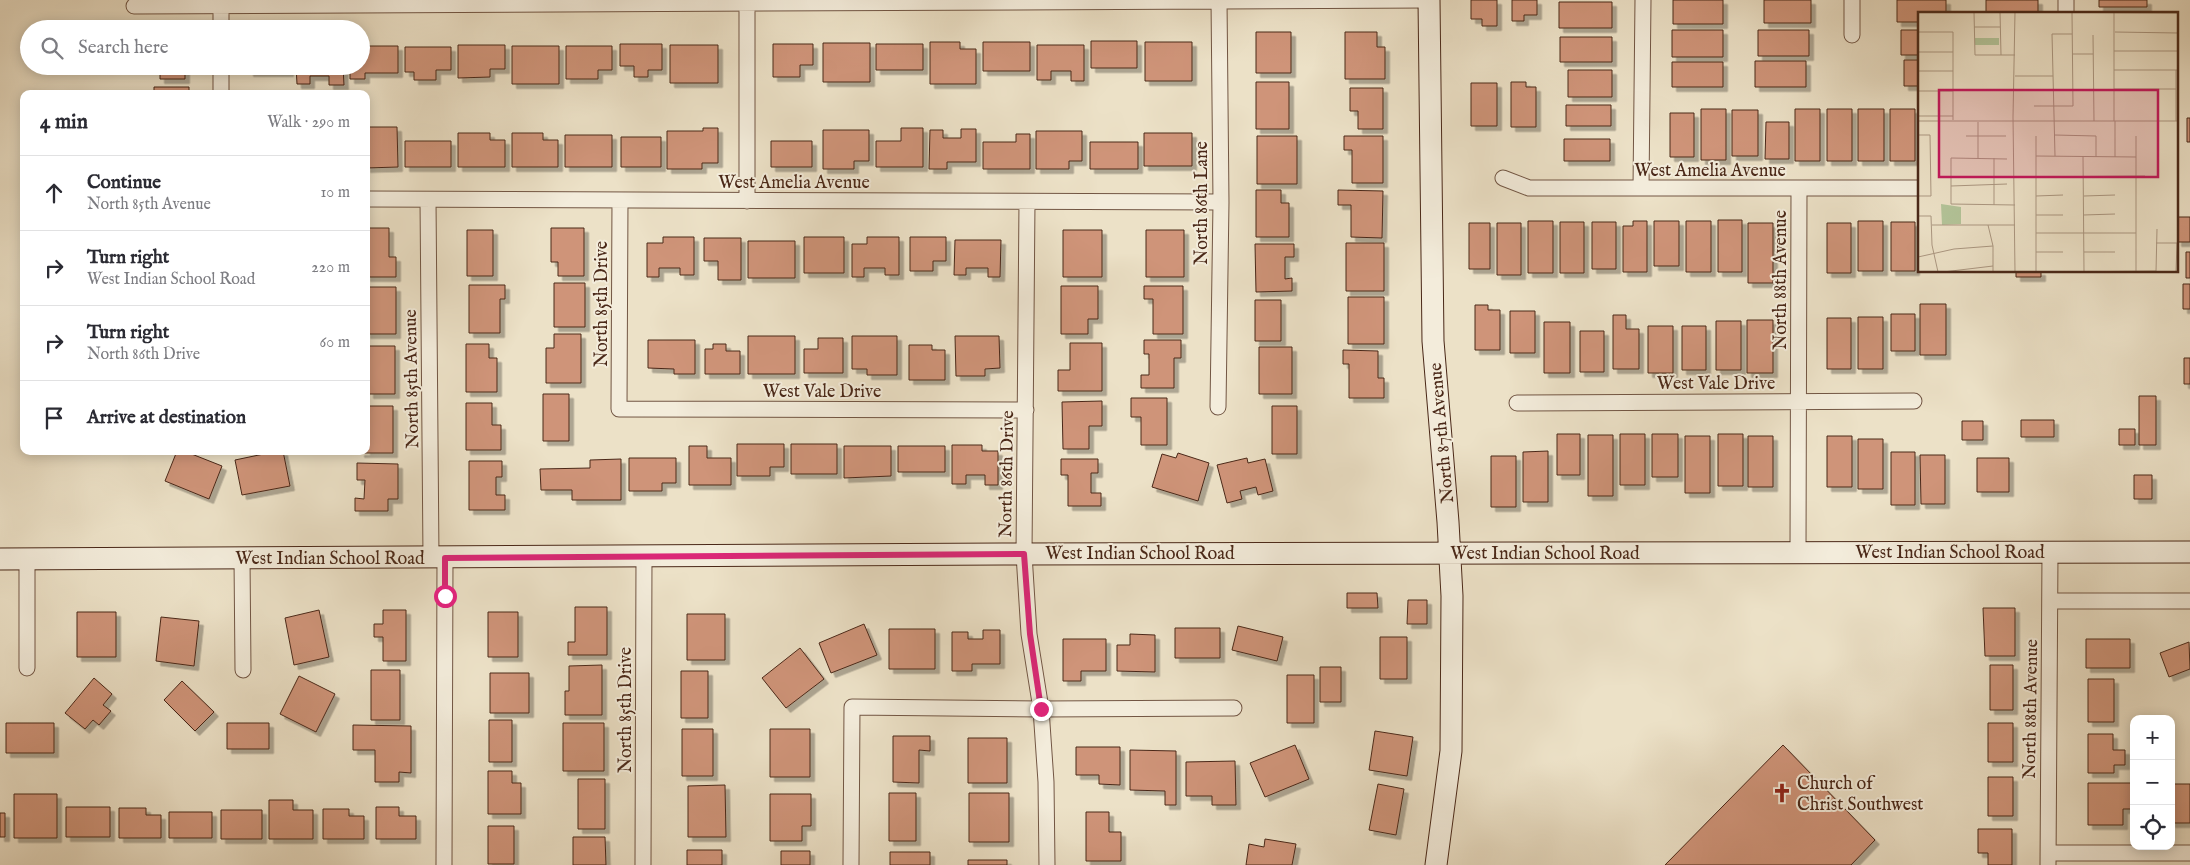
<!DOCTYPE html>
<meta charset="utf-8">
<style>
:root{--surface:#fff;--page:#f7f7f7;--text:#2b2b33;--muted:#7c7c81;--line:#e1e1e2}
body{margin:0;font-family:"IM FELL English",serif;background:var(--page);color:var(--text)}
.controls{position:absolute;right:15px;bottom:15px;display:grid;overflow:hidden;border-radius:10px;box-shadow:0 2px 12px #0003}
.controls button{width:45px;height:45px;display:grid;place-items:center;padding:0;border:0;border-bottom:1px solid var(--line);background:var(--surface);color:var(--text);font:25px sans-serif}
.stop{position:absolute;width:15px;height:15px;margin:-11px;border:4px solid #db2777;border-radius:50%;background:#fff}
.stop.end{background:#db2777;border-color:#fff;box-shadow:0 1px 5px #0008}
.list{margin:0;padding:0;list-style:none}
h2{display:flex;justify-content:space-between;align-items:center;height:65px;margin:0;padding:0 20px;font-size:21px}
h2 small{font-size:16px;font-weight:400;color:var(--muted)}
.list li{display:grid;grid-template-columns:32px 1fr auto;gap:15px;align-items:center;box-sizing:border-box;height:75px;padding:0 20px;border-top:1px solid var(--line)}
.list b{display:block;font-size:19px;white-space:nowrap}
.list p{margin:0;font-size:16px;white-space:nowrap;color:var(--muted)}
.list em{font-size:16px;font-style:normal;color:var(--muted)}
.icon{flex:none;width:28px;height:28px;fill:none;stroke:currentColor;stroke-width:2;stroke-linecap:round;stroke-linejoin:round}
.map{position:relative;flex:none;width:2190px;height:865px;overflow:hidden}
.search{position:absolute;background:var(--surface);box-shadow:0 2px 12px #0003;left:20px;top:20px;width:350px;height:55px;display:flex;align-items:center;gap:12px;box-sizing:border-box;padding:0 18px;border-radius:28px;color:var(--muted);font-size:19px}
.panel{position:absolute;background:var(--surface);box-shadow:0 2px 12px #0003;left:20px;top:90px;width:350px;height:365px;border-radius:10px}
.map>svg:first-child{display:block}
</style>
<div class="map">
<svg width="2190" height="865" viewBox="0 0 2190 865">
<defs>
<filter id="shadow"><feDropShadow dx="4.5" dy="4.5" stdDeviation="0" flood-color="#0004"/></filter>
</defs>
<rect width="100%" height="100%" fill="#ece1c7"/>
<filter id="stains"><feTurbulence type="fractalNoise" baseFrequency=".004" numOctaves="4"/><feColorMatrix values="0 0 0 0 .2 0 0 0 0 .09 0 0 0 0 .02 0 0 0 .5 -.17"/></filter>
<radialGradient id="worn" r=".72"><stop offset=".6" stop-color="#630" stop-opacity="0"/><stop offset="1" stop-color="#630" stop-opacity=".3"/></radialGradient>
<!-- building -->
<path fill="#cf9479" stroke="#4a2818" filter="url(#shadow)" d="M1471,0H1497V26H1482V19H1471Z
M1512,0H1537V15H1524V21H1512Z
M1673,0H1723V24H1673Z
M1764,0H1811V23H1764Z
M1897,0H1946V14H1919V22H1897Z
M1986,0H2038V14H1986Z
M2099,0H2147V7H2099Z
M1559,2H1612V28H1559Z
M1672,30H1723V57H1672Z
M1758,30H1809V56H1758Z
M1901,30H1919V55H1901Z
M1256,32H1291V73H1256Z
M1345,32H1377V47H1385V79H1345Z
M1560,37H1612V62H1560Z
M1091,41H1137V68H1091Z
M930,42H960V49H976V84H930Z
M983,42H1030V71H983Z
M1145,42H1192V81H1145Z
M823,43H870V82H823Z
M620,44H662V70H648V77H634V66H620Z
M773,44H813V65H800V77H773Z
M876,44H923V70H876Z
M458,45H505V69H490V77L458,78Z
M670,45H718V83H670Z
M1037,45H1084V81H1071V71H1051V80H1037Z
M361,46H398V73H365V79H350V66H361Z
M512,46H559V84H512Z
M566,46H612V70H598V79H566Z
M405,47H451V70H436V80H414V72H405Z
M1904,60H1919V86H1904Z
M1755,61H1806V87H1755Z
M1672,62H1723V87H1672Z
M160,66H185V79H160Z
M249,66H289V72H249Z
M296,66H343L344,85H329V76H310V84H297Z
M1568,70H1612V97H1568Z
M1256,82H1289V129H1256Z
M1511,82H1526V87H1536V127H1511Z
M1471,83H1497V126H1471Z
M154,87H189V94H154Z
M1350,88H1383V129H1358V111H1350Z
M1566,105H1611V126H1566Z
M1701,109H1726V160H1701Z
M1795,109H1820V161H1795Z
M1827,109H1852V161H1827Z
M1858,109H1884V161H1858Z
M1890,109H1915V161H1890Z
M1732,110H1758V156H1732Z
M1670,113H1694V157H1670Z
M2187,118H2190V142H2187Z
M1766,122H1789V159H1765Z
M366,127H397L398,167L366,168Z
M703,128H718V163H702V169H667V131H703Z
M901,128H923V167H876V141H901Z
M961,129H976V162H947V169H929L930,130H943V138H961Z
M823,130H869V161H854V169H823Z
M1036,131H1082V161H1069V169H1036Z
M458,133H490V140H505V167H458Z
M512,133H543V140H558V167H512Z
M1144,133H1192V166H1144Z
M1016,134H1030V169H983V142H1016Z
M565,135H612V167H565Z
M1257,136H1297V184H1257Z
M1344,136H1383V183H1352V150H1344Z
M621,137H661V167H621Z
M1564,139H1610V161H1564Z
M405,141H451V167H405Z
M771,141H812V167H771Z
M1090,142H1138V169H1090Z
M1256,190H1281V203H1289V237H1256Z
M1338,190L1383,191L1382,238L1351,237V205H1338Z
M2177,217H2190V242H2177Z
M1718,220H1742V272H1718Z
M1528,221H1553V273H1528Z
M1633,221H1647V272H1623V226H1633Z
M1654,221H1679V266H1654Z
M1686,221H1711V272H1686Z
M1858,221H1883V271H1858Z
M1560,222H1584V273H1560Z
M1592,222H1616V269H1592Z
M1891,222H1915V271H1891Z
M1469,223H1490V269H1469Z
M1497,223H1521V275H1497Z
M1748,223H1773V283H1748Z
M1827,223H1851V273H1827Z
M366,228H389V257H396V277H366Z
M551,228H584V276H558V262H551Z
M467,230H493V276H467Z
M1063,230H1102V277H1063Z
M1146,230H1184V277H1146Z
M663,237H694V275H680V268H659V277H647V243H663Z
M804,237H844V273H804Z
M867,237H899V275H885V268H864V277H852V244H867Z
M910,237H946V261H933V271H910Z
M704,238H741V280H718V261H704Z
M955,240H1001L1000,277H988V268H966V275H954Z
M748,241H795V278H748Z
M1346,243H1384V291H1346Z
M1255,244H1294V257H1285V279L1292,278V291L1256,292Z
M2186,252H2190V278H2186Z
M2016,271H2041V277H2016Z
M554,283H585V327H554Z
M2183,284H2190V309H2183Z
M469,285H505V299H500V333H469Z
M1061,286H1098V319H1088V334H1061Z
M1144,286H1183V334H1153V299H1144Z
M366,287H396V334H366Z
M1348,297H1384V344H1348Z
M1255,300H1281V341H1255Z
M1920,304H1946V355H1920Z
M1475,305H1488V310H1500V350H1475Z
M1510,311H1535V353H1510Z
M1891,314H1915V351H1891Z
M1613,315H1626V329H1639V369H1613Z
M1858,317H1883V369H1858Z
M1827,318H1851V369H1827Z
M1747,320H1773V373H1747Z
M1716,321H1741V370H1716Z
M1544,322H1570V373H1544Z
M1648,326H1673V373H1648Z
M1682,326H1706V370H1682Z
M1580,331H1604V372H1580Z
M554,334H581V383H546V348H554Z
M748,336H795V374H748Z
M852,336H897V375H867V369H852Z
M955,336H999L1000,368L985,369V376H956Z
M818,338H843V373H804V349H818Z
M648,340H695V374H674V369L648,368Z
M1144,340H1181V358H1174V388H1141V375H1149V354H1144Z
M1070,343H1102V391H1058V370H1070Z
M466,344H489V358H497V392H466Z
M713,344H726V351H740V374H705V349H713Z
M909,345H932V350H945V380H909Z
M369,346H395V394H369Z
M1259,347H1292V394H1259Z
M1343,350L1378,351V378H1384V398H1349V364H1343Z
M2184,358H2190V384H2184Z
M543,394H569V441H543Z
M2139,396H2156V445H2139Z
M1131,398H1167V445H1141V417H1131Z
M1102,401V426H1089V449H1063L1062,402Z
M466,403H492V425H501V450H466Z
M369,406H393V453H360V451H366V419H369Z
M1272,406H1297V454H1272Z
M2021,420H2054V437H2021Z
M1962,421H1983V440H1962Z
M2119,429H2135V445H2119Z
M1557,434H1580V475H1557Z
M1620,434H1645V485H1620Z
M1652,434H1678V477H1652Z
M1718,434H1743V486H1718Z
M1588,435H1613V496H1588Z
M1685,436H1710V493H1685Z
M1748,436H1773V487H1748Z
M1827,436H1852V487H1827Z
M1858,439H1883V489H1858Z
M737,444H784V467H770V476H737Z
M791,444H837V474H791Z
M952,445H982V451H998V485H985V475H966V484H952Z
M689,446H707V458H731V485H689Z
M844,446H891V476L844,478Z
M898,446H945V472H898Z
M177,451H184L222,466L209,499L165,481Z
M278,451H283L290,486L242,495L235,460Z
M1548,451V502H1523V452Z
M1891,452H1915V505H1891Z
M1178,453L1209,463L1198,501L1152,487L1162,454L1176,458Z
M1920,455H1945V504H1921Z
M1491,456H1516V507H1491Z
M629,458H676V483H662V491H629Z
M1247,458L1248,463L1265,459L1273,491L1258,495L1256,487L1240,491L1242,499L1227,503L1217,465Z
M1977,458H2009V492H1977Z
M621,459V500H572V490H541L540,469L590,468V460Z
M1061,459H1098V473H1091V493H1101V506H1068V475H1061Z
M469,461H502V477H496V495H505V510H469Z
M357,463L398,464V499H388V511H355V498L364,499L365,480H357Z
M2134,475H2152V499H2134Z
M1347,593H1377L1378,608H1347Z
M1408,600H1427V624H1407Z
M575,607H607V655H568V642H575Z
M1983,608H2015V656H1985Z
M319,610L329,657L294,665L285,618Z
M383,610H406V661H383V637H374V624H383Z
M77,612H116V657H77Z
M488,612H518V657H488Z
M687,614H725V660H687Z
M161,617L199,621L194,666L156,661Z
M864,624L877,655L831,673L819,643Z
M1238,626L1283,637L1277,661L1232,650Z
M1175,628H1220V658H1175Z
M889,629H935V669H889Z
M983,630H1000V664H972V671H952V632H968V639H983Z
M1130,634L1155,635V672L1117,671V645H1130Z
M1380,637H1407V679H1380Z
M1063,639H1106V671H1081V681H1063Z
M2086,639H2130V668H2086Z
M2189,642L2190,669L2169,677L2160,653Z
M800,648L824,679L786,708L762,678Z
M602,665V715H565V691H569V666Z
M1990,665H2013V710H1990Z
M1320,667H1341V702H1320Z
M371,670H400V720H371Z
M681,671H708V718H681Z
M490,673H529V713H490Z
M1287,675H1314V723H1287Z
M299,676L335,694L316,732L280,714Z
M94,678L112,694L103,705L111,711L99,725L93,720L85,729L65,713Z
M2088,679H2114V722H2088Z
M182,681L214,712L195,731L164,700Z
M489,720H512V762H489Z
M6,723H54V753H6Z
M227,723H269V749H227Z
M563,723H604V771H563Z
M1988,723H2013V762H1988Z
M353,725L411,726V773L399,772V782H375V750H353Z
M682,729H713V776H682Z
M770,729H810V777H770Z
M1375,731L1413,737L1407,776L1369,770Z
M2088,734H2113V750H2125V765H2114V773H2088Z
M893,736H930V751L919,750V783L893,782Z
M968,738H1007V783H968Z
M1295,745L1309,779L1265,797L1250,763Z
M1783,745L1875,840L1851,865H1665Z
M1076,747H1120V785L1099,784V775H1076Z
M1130,750L1176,751V805H1165V791L1130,790Z
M1235,761L1236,805H1212V796H1186V762Z
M488,771H512V783H521V814H488Z
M1988,777H2013V816H1988Z
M578,779H605V829H578Z
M2088,783H2134V809H2123V825H2088Z
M1378,784L1404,789L1396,835L1369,830Z
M2171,784H2190V823H2171Z
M725,785L726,837H688V786Z
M889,793H916V841H889Z
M969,793H1009V842H969Z
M14,794H57V838H14Z
M770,794H811V826H802V841H770Z
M269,800H293V810H313V839H269Z
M66,807H110V837H66Z
M376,807H399V816H416V839H376Z
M119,808H146V815H161V838H119Z
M323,809H349V816H364V839H323Z
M221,810H262V839H221Z
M169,812H212V838H169Z
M1086,812H1109V832H1121V861H1086Z
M0,813H5V837H0Z
M488,826H514V864H488Z
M1978,829H2012V865H1988V853H1978Z
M573,837H605L606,865H573Z
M1265,839L1296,844L1292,865H1246L1249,844L1264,847Z
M687,850H722V865H687Z
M781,851H810V865H781Z
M890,852H930V865H890Z
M968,860H1007V865H968Z"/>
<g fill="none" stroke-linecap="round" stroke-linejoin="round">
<defs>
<path id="street" d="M221,0V29
M747,0V201
M2066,0V14
M134,6L1429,0
M1852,35V0
M221,66V94
M1503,178L1529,188H1919
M1641,188L1643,0
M366,199L1221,202
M428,200L431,558
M620,200L619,409L1026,410
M1027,202L1024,554L1029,634L1041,709L1046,782L1047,865
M1517,403L1914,401
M1218,407L1221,202L1219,0
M1798,552L1799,188
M27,558V668
M242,558L243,670
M2050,601H2190
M2048,853H2190
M444,865L445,558
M643,865L644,556
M851,865L852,707L1041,709L1234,708
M2048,865L2050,553"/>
<path id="secondary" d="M1429,0L1433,341L1448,522L1452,596L1451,751L1436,865
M0,559L1003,554L2190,552"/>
</defs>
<!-- street casing -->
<use href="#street" stroke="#725644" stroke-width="17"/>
<!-- secondary casing -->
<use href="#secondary" stroke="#4a2818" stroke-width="23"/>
<!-- street -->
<use href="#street" stroke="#f3ecdb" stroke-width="15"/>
<!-- secondary -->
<use href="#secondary" stroke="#f3ecdb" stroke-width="21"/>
</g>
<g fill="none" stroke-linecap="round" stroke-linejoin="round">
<!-- route -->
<path stroke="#db2777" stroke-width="6" d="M445,596V558L1024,554L1030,634L1041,709"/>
</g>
<!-- icons -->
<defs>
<symbol id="church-bare" viewBox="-9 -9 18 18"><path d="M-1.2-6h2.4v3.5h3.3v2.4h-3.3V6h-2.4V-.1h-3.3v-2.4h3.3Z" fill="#8f2418" stroke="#f3ecdb" stroke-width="2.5" paint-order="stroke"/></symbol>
</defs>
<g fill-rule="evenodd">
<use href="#church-bare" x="1768" y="779" width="28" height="28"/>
</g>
<g text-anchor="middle" stroke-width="4" stroke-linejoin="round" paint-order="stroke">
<!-- street labels -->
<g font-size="18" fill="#4a2818" stroke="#f3ecdb">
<text x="1710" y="176">West Amelia Avenue</text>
<text x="794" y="188">West Amelia Avenue</text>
<text transform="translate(1201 203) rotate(-90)" y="6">North 86th Lane</text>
<text transform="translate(1780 280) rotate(-90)" y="6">North 88th Avenue</text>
<text transform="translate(601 304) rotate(-90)" y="6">North 85th Drive</text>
<text transform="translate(411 379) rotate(-91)" y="6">North 85th Avenue</text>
<text x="1716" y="389">West Vale Drive</text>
<text x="822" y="397">West Vale Drive</text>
<text transform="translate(1441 433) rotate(-95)" y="6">North 87th Avenue</text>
<text transform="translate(1006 474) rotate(-89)" y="6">North 86th Drive</text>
<text x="1950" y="558">West Indian School Road</text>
<text x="1140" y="559">West Indian School Road</text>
<text x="1545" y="559">West Indian School Road</text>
<text x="330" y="564">West Indian School Road</text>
<text transform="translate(2030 709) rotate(-89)" y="6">North 88th Avenue</text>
<text transform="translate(625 710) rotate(-90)" y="6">North 85th Drive</text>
</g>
<!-- poi labels -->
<g font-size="18" fill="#4a2818" stroke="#f3ecdb" text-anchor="start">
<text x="1797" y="789">Church of<tspan x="1797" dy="21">Christ Southwest</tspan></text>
</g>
</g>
<!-- overview -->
<g transform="translate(1918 12)">
<rect width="260" height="260" fill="#ece1c7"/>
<path d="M57,26H81V33H57ZM23,192L43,195V212L24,213Z" fill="#b3c499"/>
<path fill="none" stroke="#ab9781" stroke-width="1" d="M56,0L57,43H97M82,0L83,43M87,0L260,1M56,15H82M0,20H35V108M197,20L260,21M175,23L176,109M196,39H260M0,40H35M154,42H175M196,58H260M0,59H35M97,64H135M196,77H258M0,79H35M116,94H155L154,1M0,104H35M0,109H260M196,109V0M197,109V145M258,109V58M0,123H12L13,184H0M137,123L178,124V145M48,124H88M218,124V260M118,144L218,145M137,144L134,22H154M165,144L166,260M60,146V110M89,147L33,146V192L97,193M97,165L227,164M33,174L89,172M118,184L145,183M166,184L197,183M76,193V146M118,203H145M165,203L197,202M0,204H13L14,233L20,260M14,213H97M70,213L75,234V260M118,221H218M238,231H259M118,240H145M166,240H197M0,245L36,237L75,234M25,260L75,254M97,260L95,105L97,0M118,260V124M146,260L238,259M238,260L239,217M258,260L259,231"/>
<path fill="#c2185b" fill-opacity="0.15" stroke="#c2185b" stroke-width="2.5" d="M21,78H240V165H21Z"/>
<rect width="260" height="260" fill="none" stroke="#4a2818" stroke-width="2.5"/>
</g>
<rect width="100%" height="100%" filter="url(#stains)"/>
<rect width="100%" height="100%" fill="url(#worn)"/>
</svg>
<div class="controls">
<button>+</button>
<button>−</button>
<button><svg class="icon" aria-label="locate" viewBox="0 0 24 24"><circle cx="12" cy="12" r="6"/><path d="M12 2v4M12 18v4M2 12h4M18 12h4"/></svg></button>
</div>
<div class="stop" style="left:445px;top:596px"></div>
<div class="stop end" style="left:1041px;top:709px"></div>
<div class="search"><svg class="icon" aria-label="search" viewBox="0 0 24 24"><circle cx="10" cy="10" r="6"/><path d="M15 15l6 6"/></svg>Search here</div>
<section class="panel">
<h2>4 min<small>Walk · 290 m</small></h2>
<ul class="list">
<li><svg class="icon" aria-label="ahead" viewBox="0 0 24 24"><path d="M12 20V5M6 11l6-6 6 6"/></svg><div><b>Continue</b><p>North 85th Avenue</p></div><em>10 m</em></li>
<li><svg class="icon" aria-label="right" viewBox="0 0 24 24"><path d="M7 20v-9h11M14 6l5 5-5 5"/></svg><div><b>Turn right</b><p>West Indian School Road</p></div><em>220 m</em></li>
<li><svg class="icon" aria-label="right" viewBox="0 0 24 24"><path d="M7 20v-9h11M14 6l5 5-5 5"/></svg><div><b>Turn right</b><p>North 86th Drive</p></div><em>60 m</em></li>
<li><svg class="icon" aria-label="arrive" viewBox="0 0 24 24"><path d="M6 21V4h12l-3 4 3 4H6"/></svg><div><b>Arrive at destination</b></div></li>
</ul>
</section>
</div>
